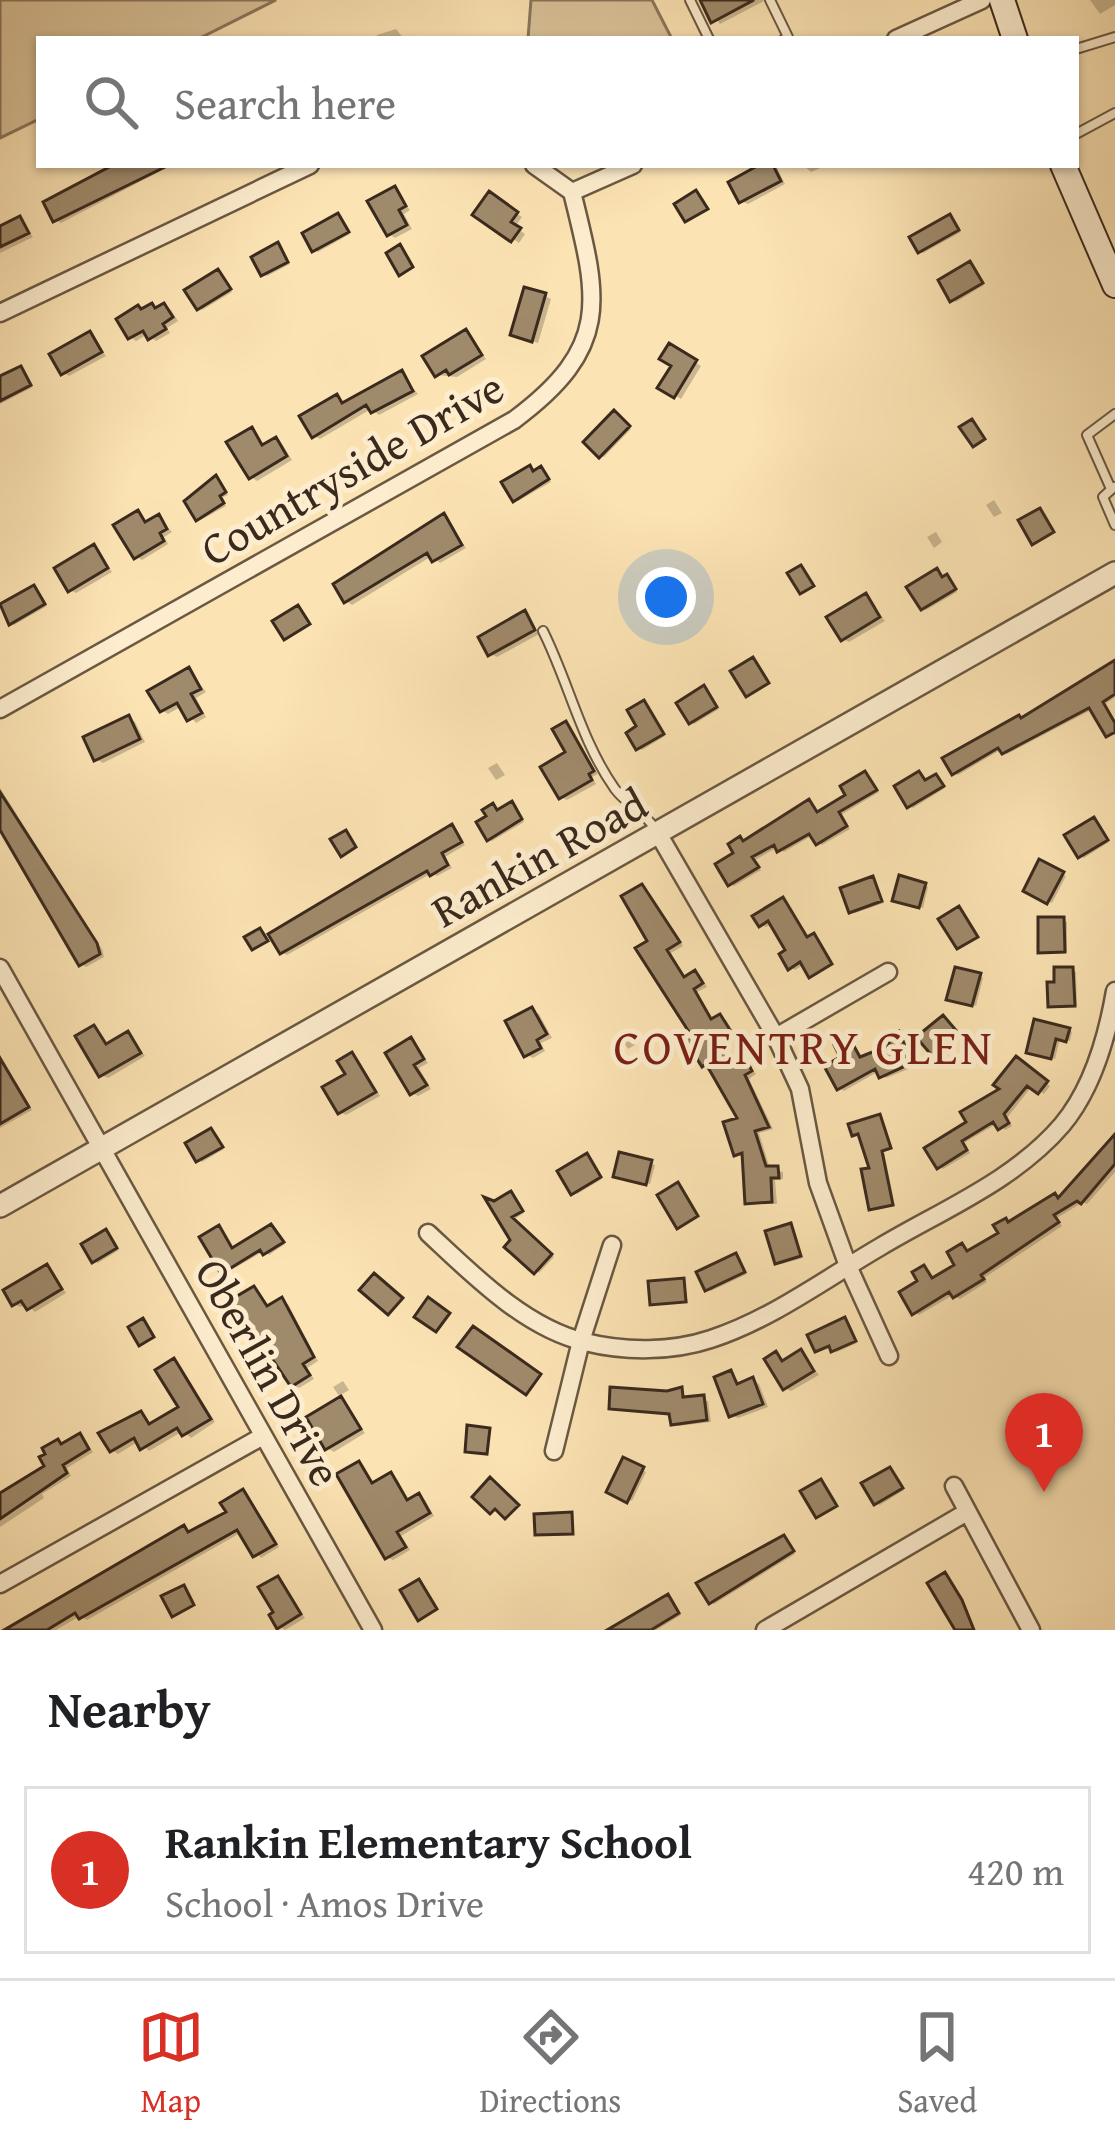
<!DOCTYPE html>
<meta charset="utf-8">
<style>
:root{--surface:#fff;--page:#f6f6f6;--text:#202124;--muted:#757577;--line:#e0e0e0;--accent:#d93025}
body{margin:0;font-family:"Gentium Book Plus",serif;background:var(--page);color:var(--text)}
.you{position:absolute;left:666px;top:597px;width:42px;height:42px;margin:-30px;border:9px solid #fff;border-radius:50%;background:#1a73e8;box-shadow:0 0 0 18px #1a73e833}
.badge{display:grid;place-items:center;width:78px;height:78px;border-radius:50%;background:var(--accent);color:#fff;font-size:39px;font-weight:700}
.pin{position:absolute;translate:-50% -99px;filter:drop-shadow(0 3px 6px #0008)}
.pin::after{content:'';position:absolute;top:63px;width:42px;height:36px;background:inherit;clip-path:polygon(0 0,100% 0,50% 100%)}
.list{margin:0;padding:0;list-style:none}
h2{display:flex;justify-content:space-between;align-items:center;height:156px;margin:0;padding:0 48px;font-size:51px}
h2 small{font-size:39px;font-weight:400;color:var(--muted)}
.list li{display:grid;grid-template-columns:78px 1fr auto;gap:36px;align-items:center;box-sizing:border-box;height:168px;margin:0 24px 24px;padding:0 24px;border:3px solid var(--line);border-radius:0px}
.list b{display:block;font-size:45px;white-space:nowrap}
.list p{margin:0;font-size:39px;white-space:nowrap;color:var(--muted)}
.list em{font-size:39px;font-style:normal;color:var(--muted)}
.icon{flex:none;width:66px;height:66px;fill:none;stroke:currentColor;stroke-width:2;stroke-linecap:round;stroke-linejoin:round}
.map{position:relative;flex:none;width:1115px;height:1630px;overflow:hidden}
.search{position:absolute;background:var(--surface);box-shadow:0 3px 9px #0004;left:36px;right:36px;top:36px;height:132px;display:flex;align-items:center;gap:30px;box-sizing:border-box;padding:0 42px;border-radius:0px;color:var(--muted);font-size:45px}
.sheet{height:348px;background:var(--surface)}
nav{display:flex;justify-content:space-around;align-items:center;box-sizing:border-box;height:168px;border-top:3px solid var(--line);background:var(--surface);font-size:33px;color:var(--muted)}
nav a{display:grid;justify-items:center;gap:6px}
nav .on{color:var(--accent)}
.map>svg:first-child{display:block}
</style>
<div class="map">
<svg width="1115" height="1630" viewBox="0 0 1115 1630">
<rect width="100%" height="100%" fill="#fce3b3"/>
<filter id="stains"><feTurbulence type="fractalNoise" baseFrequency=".00167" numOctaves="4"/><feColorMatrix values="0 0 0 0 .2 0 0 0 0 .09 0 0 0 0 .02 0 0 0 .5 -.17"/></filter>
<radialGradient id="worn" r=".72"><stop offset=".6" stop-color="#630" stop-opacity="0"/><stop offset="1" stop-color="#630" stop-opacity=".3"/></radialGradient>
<!-- green -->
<path fill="#dbc39a" stroke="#8a765c" stroke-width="3" d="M0,0H276L198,39H39V119L0,138Z
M531,0H652L672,39H528Z"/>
<!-- shadow -->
<path fill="#0003" d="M703,0H763L764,1L720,24Z
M1090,0H1115V5L1100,14Z
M396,29L404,39H378L377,35Z
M119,165H172L61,223L56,220Z
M766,165L776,166L785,184L748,204L741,201Z
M803,165H827L811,172Z
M394,190L410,210L404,214L412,229L395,238L389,234Z
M490,195L522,217L515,227L525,234L519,243L476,214Z
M338,216L350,234L318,252L314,250Z
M950,217L961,232L923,253L920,251Z
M20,220L33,237L0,253V224L8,225Z
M278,246L290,264L267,276L263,274Z
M970,265L984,285L956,302L953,300Z
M218,273L232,292L202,310L199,308Z
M545,296L551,299L538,343L519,337Z
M152,306L171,310L178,321L167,328L170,333L156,341L148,334L136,341L130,337Z
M466,332L486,359L457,377L437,375Z
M90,335L106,356L69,376L63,372Z
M670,347L701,366L681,399L661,387L675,365Z
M21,369L33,387L0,404V380Z
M402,374L418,394L379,415L371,409L320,439L314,436L337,397L345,404Z
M618,416L631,429L604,457L601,456Z
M252,430L266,447L276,441L282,444L292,460L257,481L251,477Z
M530,469L535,474L545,472L551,482L518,501L515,499Z
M219,481L228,495L221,498L226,506L201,520L198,518Z
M994,500L1002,513L994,517L986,505Z
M138,514L148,524L159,518L172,532L164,537L168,544L142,560L136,556Z
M444,517L466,548L440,563L432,556L352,605L346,601Z
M936,532L942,542L934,548L927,537Z
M94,548L112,572L76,593L70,590Z
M937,572L950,580L957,592L926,610L923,608Z
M37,590L47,606L14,625L11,623Z
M866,597L885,621L849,642L843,639Z
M525,614L539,634L497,657L491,654Z
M1115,665V697L1105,704L1115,722V735H1108L1093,709L1007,754L1002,749L958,775L954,773L1022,720Z
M189,670L206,692L196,698L206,717L196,723L182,706L168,714L162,710Z
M704,689L719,709L694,724L691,722Z
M647,706L665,736L642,750L639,748L640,727Z
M129,718L135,722L145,742L103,763L96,759Z
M566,724L598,774L592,777L596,784L567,800L561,797L569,753Z
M497,763L505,775L496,780L488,768Z
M865,774L879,792L841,815L850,829L822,845L813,835L784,852L778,847L755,860L761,870L734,886L730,884L746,843L809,803L819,814L849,796Z
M919,774L927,783L936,777L945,788L913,808L909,806Z
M0,788L102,949L104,957L86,967L81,964L0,825Z
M493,807L499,812L515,807L524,822L492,841L489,839Z
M1094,820L1109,842L1084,858L1080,856Z
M452,827L465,845L445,857L452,868L437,876L432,873L287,955L282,952Z
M1041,863L1066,876L1052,903L1027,890Z
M872,879L884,903L855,913L852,911Z
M925,886L928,887L923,908L899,901Z
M642,887L683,946L671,953L686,979L695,974L701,977L707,987L697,992L714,1021L720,1017L726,1020L736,1037L722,1045L735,1066L745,1060L756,1074L749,1079L773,1129L759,1133L770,1169L783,1172V1179L775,1180L777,1204L748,1202L745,1156L736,1154L742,1119L704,1064L651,942Z
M783,901L809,939H819L832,961L810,973L805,964L795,970L790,967L789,951L772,924L766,927L761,925Z
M1064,920L1067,922V952L1041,951Z
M1073,970L1076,972L1077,1006L1054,1007L1050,1005Z
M980,976L983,978L976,1006L953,1000Z
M532,1010L539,1014L552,1038L541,1043L545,1051L533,1058L527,1055Z
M947,1020L961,1038L938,1057L935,1055Z
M94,1028L109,1046L128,1035L145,1056L108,1078L101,1075Z
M1069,1030L1072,1032L1070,1041L1060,1039L1055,1059L1032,1053Z
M631,1032L638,1043L628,1049L621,1038Z
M899,1035L916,1066L886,1078L879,1071L844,1091L839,1088L849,1040L863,1059L894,1046Z
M411,1040L428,1063L419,1068L431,1089L418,1096L412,1093Z
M352,1056L358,1059L380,1096L346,1115L340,1112Z
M1021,1063L1050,1086L1044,1094L1032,1086L1007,1118L1012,1126L1005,1130L998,1123L964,1143L970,1153L943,1169L939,1166L970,1123L1004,1089Z
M8,1074L32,1110L0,1128V1078Z
M880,1117L893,1149L884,1152L895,1206L876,1210L872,1208L873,1170L862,1135L855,1134Z
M211,1131L224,1149L202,1162L199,1160Z
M1115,1138V1172L1087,1204L1083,1202L1057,1218L1062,1226L984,1278L987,1282L960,1299L953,1295L919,1315L914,1312L924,1268L935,1280L958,1266L962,1247L969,1253L1002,1234L1010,1224L1060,1199Z
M622,1156L655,1165L650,1184L620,1177Z
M590,1159L602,1179L577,1194L574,1192Z
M514,1196L524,1213L513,1220L554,1257L539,1273L492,1203Z
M790,1226L803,1258L781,1264L777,1262Z
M219,1229L234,1250L275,1230L285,1244L269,1255L264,1251L226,1273L223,1271Z
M106,1233L119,1250L98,1263L94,1261Z
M736,1256L747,1274L711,1291L707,1289Z
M47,1268L66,1293L35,1312L26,1304L20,1307L14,1304Z
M684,1281L688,1303H653Z
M254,1290L270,1308L282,1301L288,1304L318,1361L307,1368L314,1379L299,1388L293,1385Z
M845,1321L857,1343L837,1352L832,1347L817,1350Z
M801,1353L819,1375L791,1391L785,1388L776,1355L785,1362Z
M174,1361L180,1365L215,1422L191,1438L183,1431L149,1451L139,1441L118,1454L112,1450L141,1414L152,1426L182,1408Z
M731,1373L741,1385L753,1381L759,1384L768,1407L738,1418L732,1415Z
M343,1381L349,1390L339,1396L333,1387Z
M681,1390L687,1400L708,1401L711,1422L678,1426L674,1423L673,1414L612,1408Z
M341,1400L365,1433L334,1452L327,1448Z
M80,1436L93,1452L67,1468L71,1476L42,1494L44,1498L0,1527V1496L48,1467L64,1446Z
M624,1461L646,1472L632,1501L610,1491Z
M359,1464L375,1485L391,1475L397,1479L410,1502L419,1497L425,1500L434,1516L401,1536L410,1550L393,1560L387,1557Z
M890,1470L904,1490L880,1505L876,1503Z
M243,1493L279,1547L261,1558L242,1532L87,1620L80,1616L56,1630H25L184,1529L190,1532L230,1513Z
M784,1538L795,1554L714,1604L711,1602Z
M278,1579L305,1618L285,1630L279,1626Z
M668,1597L681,1615L656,1630H609Z"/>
<!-- building -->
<path fill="#9f8a6b" stroke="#3a291d" stroke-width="3" d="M700,0H754L711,23Z
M113,165H169L53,222L43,202Z
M759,165H773L781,181L739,203L728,182Z
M395,186L406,206L399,210L407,225L387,236L367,201Z
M696,190L708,209L685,222L674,204Z
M489,191L518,212L511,222L521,228L511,242L472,215Z
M338,213L349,232L312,252L302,233Z
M950,214L959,230L918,253L909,237Z
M20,216L29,233L0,247V226Z
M278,242L288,262L261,276L251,257Z
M400,244L413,267L399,276L386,253Z
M970,261L983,283L950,302L938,280Z
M218,269L231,289L197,310L184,290Z
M524,287L546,293L532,342L510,335Z
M152,303L155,308L164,303L173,317L163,324L166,329L148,340L143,331L128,339L116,319L138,305L141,309Z
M466,329L482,355L449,375L446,370L435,377L422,356Z
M90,331L102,352L61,375L49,354Z
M669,343L697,360L674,398L657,388L671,366L659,359Z
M21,366L31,385L0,401V376Z
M402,370L413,391L371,413L366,405L312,438L299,416L337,394L342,403Z
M614,410L630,426L599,458L583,442Z
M972,419L985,439L973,447L959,427Z
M252,427L262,445L276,437L287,456L249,479L226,442Z
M530,465L533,471L541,466L549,479L513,502L501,482Z
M216,475L226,492L220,496L224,503L196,521L184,501Z
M1040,508L1054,532L1032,545L1018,520Z
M138,510L145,522L159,514L167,529L160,533L164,541L134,559L113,525Z
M444,513L462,545L432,562L427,553L344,603L333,584Z
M94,544L108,568L68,592L54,568Z
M801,565L814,586L800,594L787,573Z
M937,568L942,577L947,574L956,589L921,610L906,587Z
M34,585L45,604L9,625L0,604Z
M866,593L880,617L841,641L826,617Z
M298,605L310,624L284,640L272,621Z
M525,610L535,630L488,656L478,637Z
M753,657L769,683L746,697L730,671Z
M1115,660V694L1103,702L1115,723V732L1106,737L1089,708L1002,754L998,748L952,775L942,758L1019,715L1021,718Z
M189,667L201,689L191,694L202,713L187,721L177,703L160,712L147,691Z
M704,685L717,707L689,724L676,703Z
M644,700L664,734L636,750L626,733L636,726L627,710Z
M129,715L140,739L94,761L83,737Z
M566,721L594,771L589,774L592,780L559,799L540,767L565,752L552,729Z
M865,771L877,790L839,812L847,826L816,845L809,834L777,852L774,845L752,857L759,867L728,886L715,864L733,853L728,844L740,836L743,841L809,799L817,812L845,795L840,786Z
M919,771L925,780L936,774L944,786L907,808L894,786Z
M0,792L97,943L100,954L79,966L0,830Z
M512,801L522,819L487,841L476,822L486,816L482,810L493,803L497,810Z
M1094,817L1108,840L1078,858L1064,835Z
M452,824L462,842L442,853L448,865L430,876L427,871L280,954L268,934Z
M346,830L356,847L341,857L330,839Z
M1039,859L1064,872L1047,904L1023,891Z
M899,875L926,883L919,908L892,901Z
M873,876L882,901L849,913L840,888Z
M642,884L680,942L667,950L684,977L695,970L703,983L694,989L711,1019L720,1014L732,1033L718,1042L732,1064L745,1057L752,1071L745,1075L769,1127L755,1131L766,1166H778L779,1178H771L772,1202L745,1204L742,1153L734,1156L723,1122L737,1118L706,1064L702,1067L683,1036L689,1032L635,948L647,941L621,896Z
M783,897L807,937L814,933L832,964L809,978L800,962L788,970L779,954L785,950L768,921L759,927L752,916Z
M959,906L978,937L957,949L938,919Z
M1038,917H1064L1065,952L1038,953Z
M260,928L268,941L252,950L244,937Z
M955,967L981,973L972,1006L946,1000Z
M1054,967H1073L1075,1006L1048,1007L1047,982H1054Z
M532,1007L547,1034L537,1040L541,1048L524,1057L505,1021Z
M943,1015L960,1035L933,1057L916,1037Z
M1034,1019L1070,1028L1066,1042L1056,1039L1051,1059L1026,1053Z
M94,1025L106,1044L128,1031L141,1053L99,1077L75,1036Z
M899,1031L912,1063L879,1078L875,1069L837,1090L824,1066L840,1057L834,1045L849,1037L860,1057L890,1045L886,1037Z
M411,1037L424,1059L414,1065L427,1085L410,1095L385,1053Z
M352,1052L376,1092L338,1114L322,1087L345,1074L337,1061Z
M1016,1056L1048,1081L1038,1094L1027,1086L1004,1114L1009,1123L998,1130L993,1122L962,1141L967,1150L937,1169L924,1148L966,1122L960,1112L999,1089L993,1085Z
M0,1058L29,1107L0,1124Z
M880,1114L891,1148L882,1151L893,1205L869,1210L861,1169L869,1168L858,1134L852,1136L848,1124Z
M211,1128L223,1147L196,1162L185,1143Z
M1115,1134V1164L1081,1204L1077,1201L1054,1215L1059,1222L981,1275L984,1279L953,1298L949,1292L912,1315L899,1292L917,1281L912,1272L924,1265L932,1278L954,1265L947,1252L962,1243L967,1251L998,1233L993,1225L1006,1218L1008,1222L1055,1193L1058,1198Z
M619,1152L652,1160L646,1185L613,1177Z
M587,1153L601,1177L571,1195L557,1171Z
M678,1182L698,1216L677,1229L657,1195Z
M511,1191L523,1211L512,1217L552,1254L534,1274L504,1247L510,1240L484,1197L494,1201Z
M791,1223L801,1256L775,1264L765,1231Z
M271,1224L284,1242L263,1255L260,1250L221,1274L199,1237L219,1225L232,1248Z
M106,1229L117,1248L92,1263L81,1244Z
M736,1253L745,1272L705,1291L696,1272Z
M47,1264L62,1289L27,1310L21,1301L12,1306L3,1290Z
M374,1273L403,1298L388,1315L359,1290Z
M684,1278L686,1302L650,1305L648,1281Z
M254,1286L267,1306L282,1297L314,1357L303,1364L310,1375L291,1387L232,1299Z
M428,1297L450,1313L436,1332L414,1317Z
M845,1317L856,1341L831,1352L829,1346L815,1352L807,1335Z
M143,1318L154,1337L139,1346L128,1327Z
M473,1326L541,1374L526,1395L457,1347Z
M801,1349L814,1371L783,1390L764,1359L776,1351L782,1361Z
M174,1358L211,1419L182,1436L177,1428L140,1450L134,1438L110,1452L98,1433L141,1411L149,1424L178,1407L155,1370Z
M731,1370L737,1384L753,1377L763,1404L729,1417L714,1377Z
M610,1387L667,1391L682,1387L683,1397L704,1395L707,1420L671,1425L669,1414L609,1409Z
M341,1396L361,1429L325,1450L306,1417Z
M467,1425L490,1428L487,1454L465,1452Z
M80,1433L89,1449L63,1465L67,1473L0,1519V1493L44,1466L39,1457L45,1454L42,1448L58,1439L61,1444Z
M623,1457L644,1467L627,1503L606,1492Z
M359,1461L372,1483L391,1472L407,1500L419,1493L430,1513L397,1532L406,1547L385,1559L336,1474Z
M890,1467L903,1488L874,1505L861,1483Z
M490,1477L519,1505L505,1519L495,1509L490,1514L472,1497Z
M821,1479L837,1506L816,1518L800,1491Z
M243,1489L276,1544L253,1557L237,1530L79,1619L75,1613L47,1630H4L184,1525L188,1532L226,1512L220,1503Z
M572,1512L573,1534L535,1535L534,1514Z
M784,1535L794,1551L709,1604L696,1583Z
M945,1572L962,1600L974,1630H955L927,1583Z
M278,1576L301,1614L277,1629L269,1615L273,1612L258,1587Z
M419,1579L437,1609L418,1621L400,1590Z
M184,1585L194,1605L172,1617L161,1596Z
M668,1594L679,1613L651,1630H607Z"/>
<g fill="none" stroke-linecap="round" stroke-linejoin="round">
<defs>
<path id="service" d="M690,0L709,39
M770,0L788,37L784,39
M1076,49L1115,37
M1076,134L1115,113
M1114,487L1103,497L1115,525
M1111,489L1087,435L1115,414
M543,631C569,683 581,741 615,789C627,805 645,812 656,830"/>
<path id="minor" d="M896,39L982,0
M534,165L572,192L633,165
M0,313L310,165
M0,709L514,420C612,347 599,300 572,192
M659,835L776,1037L800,1089L818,1183L848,1266L889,1356
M0,968L373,1630
M776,1037L888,972
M428,1233C472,1274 525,1328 585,1342C625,1352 672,1352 711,1339C772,1319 825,1279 880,1247C942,1210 1014,1181 1062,1125C1093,1088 1107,1038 1115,991
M554,1451L581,1341L612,1245
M954,1486L1031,1630
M0,1584L263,1436
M765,1630L967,1512"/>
<path id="tertiary" d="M0,1206L1115,573"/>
<path id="secondary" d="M1002,0L1015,39
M1063,165L1115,285"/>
</defs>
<!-- service casing -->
<use href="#service" stroke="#6a5842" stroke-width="12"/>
<!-- minor casing -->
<use href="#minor" stroke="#6a5842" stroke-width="21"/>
<!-- tertiary casing -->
<use href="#tertiary" stroke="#6a5842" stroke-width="26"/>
<!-- secondary casing -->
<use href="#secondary" stroke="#3a291d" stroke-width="28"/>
<!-- service -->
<use href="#service" stroke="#fdedce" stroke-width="8"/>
<!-- minor -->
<use href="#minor" stroke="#fdedce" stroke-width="16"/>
<!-- tertiary -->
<use href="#tertiary" stroke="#fdedce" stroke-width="21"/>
<!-- secondary -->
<use href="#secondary" stroke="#fdedce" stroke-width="24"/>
</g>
<g text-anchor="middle" stroke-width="10" stroke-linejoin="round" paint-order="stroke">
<!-- street labels -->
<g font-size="45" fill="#3a291d" stroke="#fdedce">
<text transform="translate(352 468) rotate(-30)" y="16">Countryside Drive</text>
<text transform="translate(539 857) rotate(-29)" y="16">Rankin Road</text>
<text transform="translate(269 1372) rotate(61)" y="16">Oberlin Drive</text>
</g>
<!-- neighbourhood labels -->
<g font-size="48" letter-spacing="3" fill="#7a1f14" stroke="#fdedce">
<text x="804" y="1064">COVENTRY GLEN</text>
</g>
</g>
<rect width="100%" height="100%" filter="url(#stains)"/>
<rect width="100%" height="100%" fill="url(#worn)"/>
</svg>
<div class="you"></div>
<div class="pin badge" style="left:1044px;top:1492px">1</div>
<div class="search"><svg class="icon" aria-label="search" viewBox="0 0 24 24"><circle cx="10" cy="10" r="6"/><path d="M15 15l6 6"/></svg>Search here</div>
</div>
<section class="sheet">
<h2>Nearby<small></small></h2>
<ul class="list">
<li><span class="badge">1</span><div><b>Rankin Elementary School</b><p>School · Amos Drive</p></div><em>420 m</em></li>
</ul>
</section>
<nav>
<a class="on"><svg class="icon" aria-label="map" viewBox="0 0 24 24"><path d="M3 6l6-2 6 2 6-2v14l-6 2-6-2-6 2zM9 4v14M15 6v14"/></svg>Map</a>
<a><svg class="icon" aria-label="directions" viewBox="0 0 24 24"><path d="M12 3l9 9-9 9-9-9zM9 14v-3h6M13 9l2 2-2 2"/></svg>Directions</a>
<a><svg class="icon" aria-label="saved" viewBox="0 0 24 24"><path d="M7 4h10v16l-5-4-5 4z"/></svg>Saved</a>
</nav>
